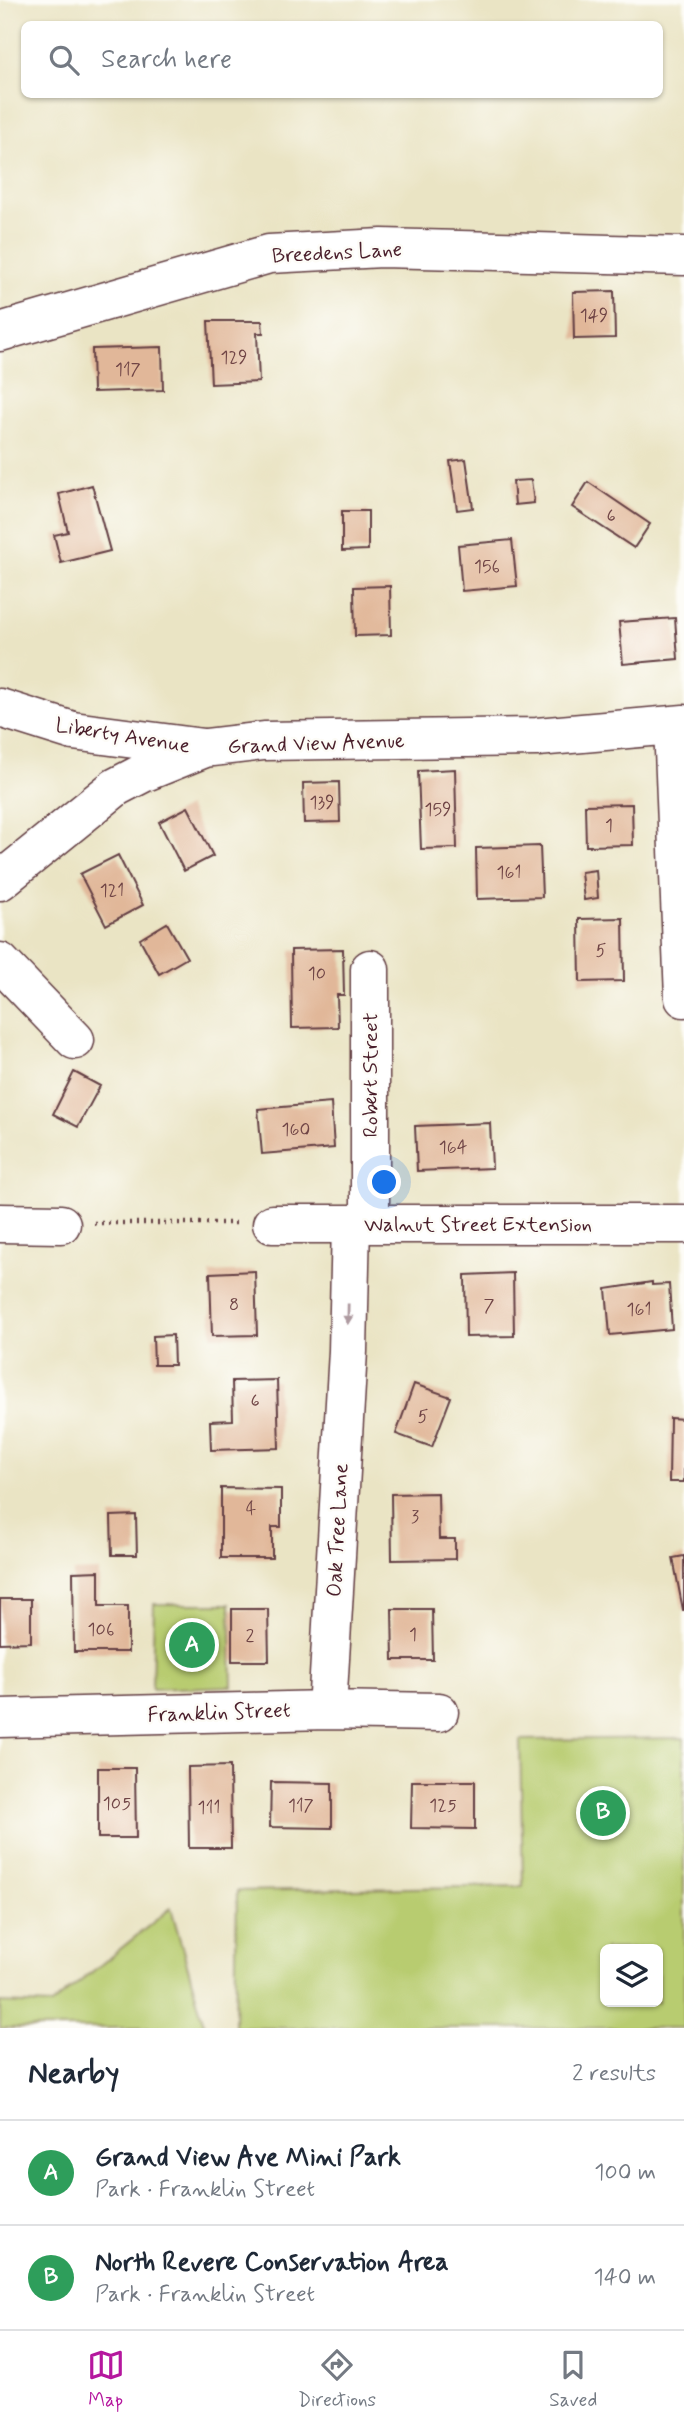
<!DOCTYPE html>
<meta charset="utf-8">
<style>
:root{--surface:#fff;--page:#f2f2f3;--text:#1f2937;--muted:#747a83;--line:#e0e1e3;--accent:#b5179e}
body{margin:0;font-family:Mynerve,sans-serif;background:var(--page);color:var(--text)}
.controls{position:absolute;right:21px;bottom:21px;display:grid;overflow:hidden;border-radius:10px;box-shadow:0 2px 5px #0004}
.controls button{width:63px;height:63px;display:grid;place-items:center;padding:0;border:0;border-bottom:2px solid var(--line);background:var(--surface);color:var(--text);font:35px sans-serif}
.you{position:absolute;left:385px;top:1183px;width:24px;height:24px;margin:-18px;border:5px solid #fff;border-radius:50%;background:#1a73e8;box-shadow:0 0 0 10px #1a73e833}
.badge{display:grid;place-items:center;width:46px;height:46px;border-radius:50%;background:var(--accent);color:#fff;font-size:23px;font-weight:700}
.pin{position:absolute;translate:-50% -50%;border:4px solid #fff;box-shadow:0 2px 7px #0006}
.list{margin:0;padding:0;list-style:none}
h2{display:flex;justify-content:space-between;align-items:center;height:91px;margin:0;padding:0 28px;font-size:30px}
h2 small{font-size:23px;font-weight:400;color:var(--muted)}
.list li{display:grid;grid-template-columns:46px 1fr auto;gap:21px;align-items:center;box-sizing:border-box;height:105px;padding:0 28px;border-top:2px solid var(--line)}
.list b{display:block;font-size:26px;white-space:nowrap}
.list p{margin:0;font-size:23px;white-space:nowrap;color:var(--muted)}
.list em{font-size:23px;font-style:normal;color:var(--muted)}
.icon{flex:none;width:38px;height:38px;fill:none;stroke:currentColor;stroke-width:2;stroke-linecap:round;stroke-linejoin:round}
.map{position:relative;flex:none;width:684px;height:2028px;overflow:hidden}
.search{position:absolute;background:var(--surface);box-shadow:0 2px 5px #0004;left:21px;right:21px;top:21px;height:77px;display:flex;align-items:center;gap:18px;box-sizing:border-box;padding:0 24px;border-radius:10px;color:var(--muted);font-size:26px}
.sheet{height:301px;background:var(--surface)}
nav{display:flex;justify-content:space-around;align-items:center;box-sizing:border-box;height:98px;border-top:2px solid var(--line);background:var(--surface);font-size:19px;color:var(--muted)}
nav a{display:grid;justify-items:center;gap:4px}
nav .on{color:var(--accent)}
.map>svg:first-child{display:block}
</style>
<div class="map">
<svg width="684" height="2028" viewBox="0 0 684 2028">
<rect width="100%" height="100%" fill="#fdfcf7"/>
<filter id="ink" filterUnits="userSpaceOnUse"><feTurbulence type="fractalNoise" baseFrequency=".0143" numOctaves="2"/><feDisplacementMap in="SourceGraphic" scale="14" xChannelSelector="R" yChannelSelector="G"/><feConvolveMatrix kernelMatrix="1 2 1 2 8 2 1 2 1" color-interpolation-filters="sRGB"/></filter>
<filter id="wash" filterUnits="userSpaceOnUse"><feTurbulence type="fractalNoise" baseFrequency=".00686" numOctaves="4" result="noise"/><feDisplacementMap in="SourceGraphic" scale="28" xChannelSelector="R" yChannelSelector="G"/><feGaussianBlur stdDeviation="1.57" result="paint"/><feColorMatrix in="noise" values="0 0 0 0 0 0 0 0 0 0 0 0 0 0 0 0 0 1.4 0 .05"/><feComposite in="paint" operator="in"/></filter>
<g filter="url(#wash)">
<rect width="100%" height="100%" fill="#eae4c4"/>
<!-- green -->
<path fill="#b8cc70" stroke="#81764e" stroke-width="2" fill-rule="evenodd" d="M154,1604H230L232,1686L152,1689Z
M684,1738V2028H235L237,1891L523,1886L520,1740ZM658,1949V2002H605V1949Z
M171,1908L205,2028H0V2003L51,2005Z"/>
<g id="blocks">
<!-- building -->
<path fill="#e1b799" d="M614,291L615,338L574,339L573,292Z
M208,321H262L263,333H257L259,382L211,384Z
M162,347L163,390L93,392L92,349Z
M466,459L473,508L457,510L450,461Z
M531,480L534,503L515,505L513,481Z
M588,482L650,524L634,548L572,507Z
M92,485L110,551L61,563L54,535L68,532L59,494Z
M342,511H368V550L342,551Z
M512,540L517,586L462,591L458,545Z
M390,586L391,635L355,636L354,587Z
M675,618L678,659L623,664L619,622Z
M455,769L457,848L421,849L418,771Z
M339,782L340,822L304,823L303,783Z
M632,804L633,845L586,846L585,805Z
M188,807L213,856L184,871L159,822Z
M540,846L542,897L477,899L476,848Z
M118,855L143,905L106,925L80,874Z
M596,870L598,898L584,900L581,872Z
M623,918L624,981L580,982L579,919Z
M167,923L187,958L159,974L140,939Z
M343,949L344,995H337L338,1027L292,1028L291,950Z
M74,1072L100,1086L78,1127L53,1114Z
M331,1103L334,1148L262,1154L258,1109Z
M490,1123L492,1168L417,1171L415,1126Z
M255,1271L257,1335L212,1336L210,1273Z
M513,1273L514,1336L466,1337L465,1275Z
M652,1282V1285L669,1284L672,1329L610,1335L606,1289Z
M173,1335L174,1365H154L153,1336Z
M277,1380L279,1448L211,1450L210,1421L233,1420L232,1381Z
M414,1384L451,1397L432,1447L396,1434Z
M670,1418L684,1419V1482H669Z
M221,1488L281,1489V1527H272V1558H221Z
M438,1493L439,1539H455V1559L392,1560L391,1494Z
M136,1515L137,1555H112L111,1516Z
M684,1556V1610H683L673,1558Z
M99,1571V1606H128V1652H74L73,1572Z
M0,1599H31V1642L0,1643Z
M232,1609H268L269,1661H232Z
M392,1609H432L433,1660H393Z
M230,1766L231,1848H189L188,1767Z
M98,1768H135L136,1838H98Z
M412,1781H475V1829L411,1828Z
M271,1782L332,1783V1828L270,1827Z"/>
</g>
</g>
<g filter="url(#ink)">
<use href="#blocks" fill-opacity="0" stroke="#623d42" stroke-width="2"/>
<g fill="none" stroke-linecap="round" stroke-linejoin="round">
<defs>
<path id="minor" d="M0,332L269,254L382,248L684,256
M0,708L73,731L203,748
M673,725L684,998
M0,881L116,787L143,773L205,748L264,741L537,737L684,724
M0,962L75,1040
M0,1223L61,1224
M370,1223V969
M272,1224H684
M327,1710L348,1351L351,1224
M0,1718L327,1710L439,1712"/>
</defs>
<!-- minor casing -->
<use href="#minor" stroke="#623d42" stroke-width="41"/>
<!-- path -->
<path stroke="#623d42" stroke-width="4.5" stroke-dasharray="2 5" stroke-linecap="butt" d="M94,1223H240"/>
<!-- minor -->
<use href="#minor" stroke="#fff" stroke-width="38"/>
</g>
<!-- one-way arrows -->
<defs><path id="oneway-solid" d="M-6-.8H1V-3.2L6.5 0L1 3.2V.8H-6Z" transform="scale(1.75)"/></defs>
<use fill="#ae9aa0" href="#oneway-solid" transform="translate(348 1314) rotate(91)"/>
</g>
<g text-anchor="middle" stroke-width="5" stroke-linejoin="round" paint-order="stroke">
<!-- number labels -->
<g font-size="18" fill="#704546">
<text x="594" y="321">149</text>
<text x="234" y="363">129</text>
<text x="128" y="375">117</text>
<text x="611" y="521">6</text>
<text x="487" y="572">156</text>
<text x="322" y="808">139</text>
<text x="438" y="815">159</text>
<text x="609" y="831">1</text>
<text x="509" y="878">161</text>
<text x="112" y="896">121</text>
<text x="601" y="956">5</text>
<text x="317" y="979">10</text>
<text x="296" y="1135">160</text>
<text x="453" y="1153">164</text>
<text x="234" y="1310">8</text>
<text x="489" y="1311">7</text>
<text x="639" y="1315">161</text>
<text x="255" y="1406">6</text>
<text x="423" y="1422">5</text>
<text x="251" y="1514">4</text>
<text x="415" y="1522">3</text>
<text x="101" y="1635">106</text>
<text x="413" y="1640">1</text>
<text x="250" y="1641">2</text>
<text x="117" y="1809">105</text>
<text x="301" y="1811">117</text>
<text x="443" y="1811">125</text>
<text x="209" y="1813">111</text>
</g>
<!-- street labels -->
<g font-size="21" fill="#4a1f2b" stroke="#fdfcf7">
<text transform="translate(337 252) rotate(-3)" y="7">Breedens Lane</text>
<text transform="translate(123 735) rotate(9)" y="7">Liberty Avenue</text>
<text transform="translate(316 743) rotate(-2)" y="7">Grand View Avenue</text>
<text transform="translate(370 1075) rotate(-90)" y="7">Robert Street</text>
<text x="478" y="1231">Walnut Street Extension</text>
<text transform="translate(337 1530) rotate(-87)" y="7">Oak Tree Lane</text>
<text transform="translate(219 1712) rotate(-2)" y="7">Franklin Street</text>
</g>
</g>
</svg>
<div class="controls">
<button><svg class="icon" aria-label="layers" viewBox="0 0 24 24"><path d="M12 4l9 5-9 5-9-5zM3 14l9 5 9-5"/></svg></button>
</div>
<div class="you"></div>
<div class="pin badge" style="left:192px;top:1645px;background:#2e9e5b">A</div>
<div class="pin badge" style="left:603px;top:1813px;background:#2e9e5b">B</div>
<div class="search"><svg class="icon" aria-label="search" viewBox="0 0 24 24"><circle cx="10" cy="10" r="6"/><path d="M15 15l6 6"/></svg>Search here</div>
</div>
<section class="sheet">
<h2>Nearby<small>2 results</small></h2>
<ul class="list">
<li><span class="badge" style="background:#2e9e5b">A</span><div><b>Grand View Ave Mini Park</b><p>Park · Franklin Street</p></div><em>100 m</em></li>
<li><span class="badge" style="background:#2e9e5b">B</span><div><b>North Revere Conservation Area</b><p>Park · Franklin Street</p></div><em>140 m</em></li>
</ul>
</section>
<nav>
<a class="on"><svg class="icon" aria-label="map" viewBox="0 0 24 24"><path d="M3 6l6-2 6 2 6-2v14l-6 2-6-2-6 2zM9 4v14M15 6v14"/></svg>Map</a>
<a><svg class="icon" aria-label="directions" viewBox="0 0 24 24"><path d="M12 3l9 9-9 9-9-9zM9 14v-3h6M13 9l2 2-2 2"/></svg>Directions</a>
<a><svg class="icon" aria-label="saved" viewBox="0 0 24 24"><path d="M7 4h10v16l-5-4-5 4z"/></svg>Saved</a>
</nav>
